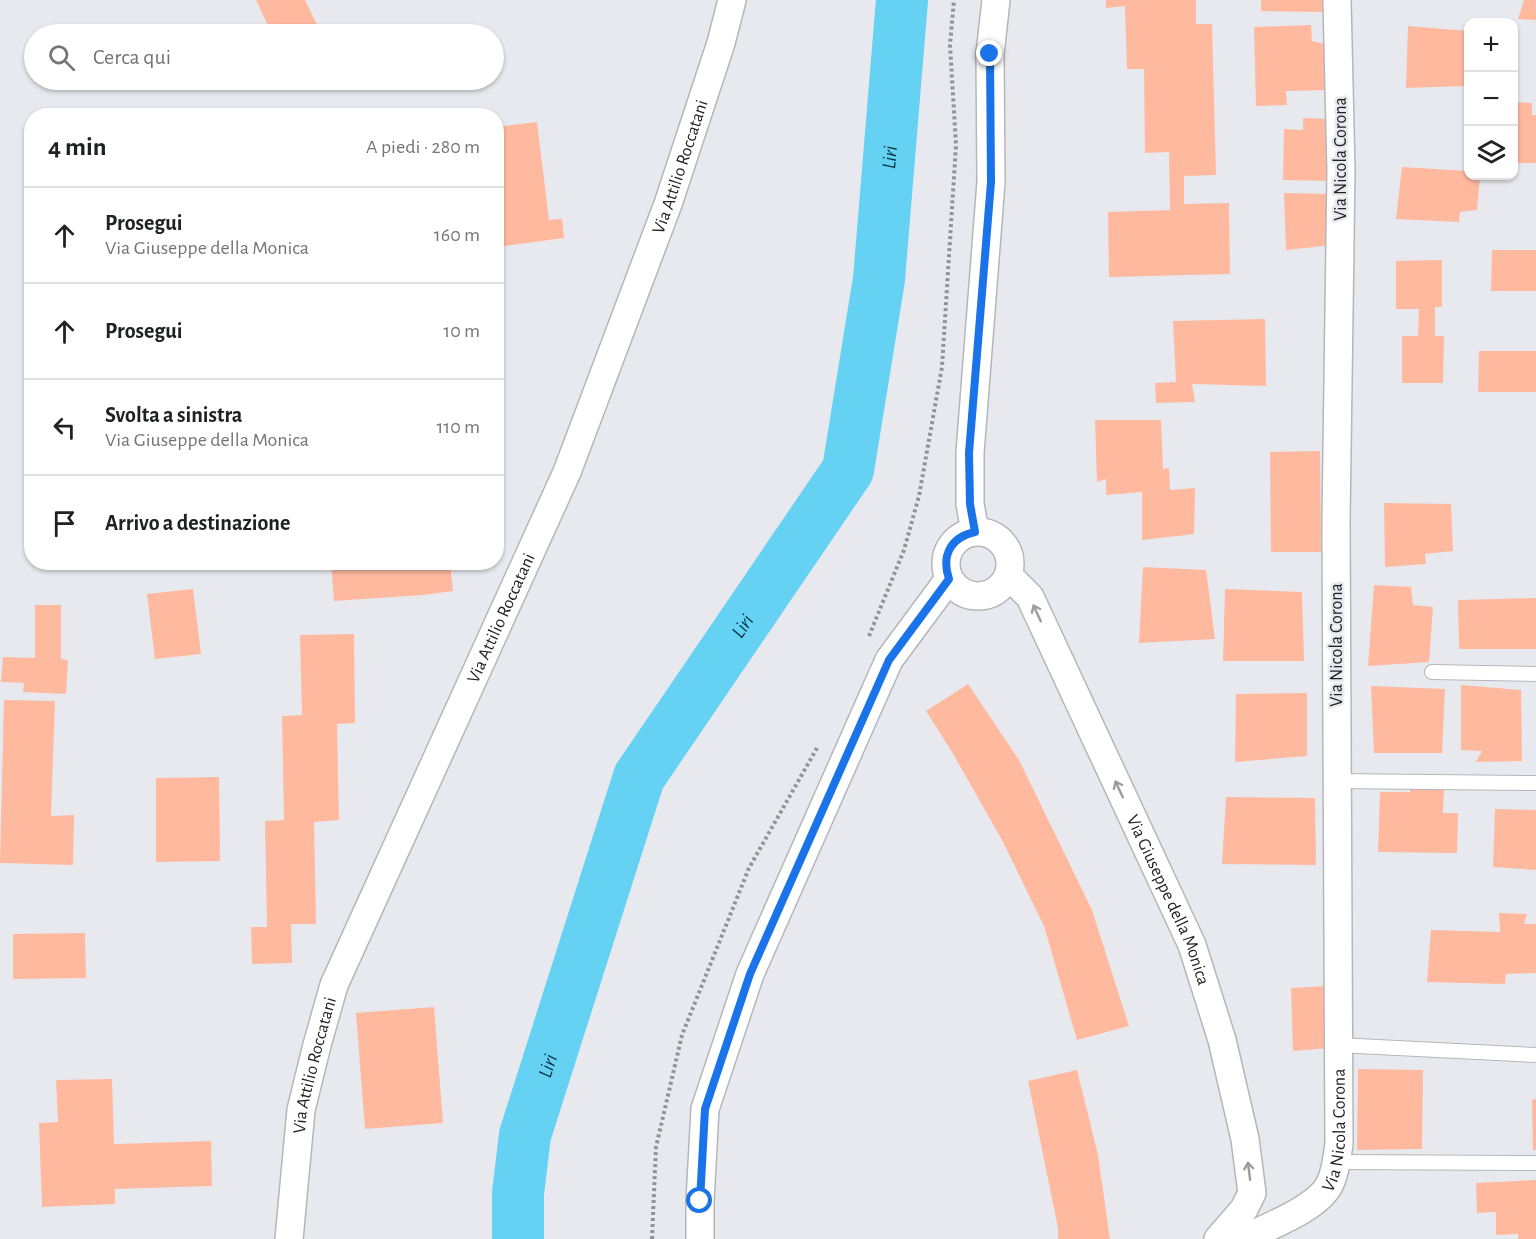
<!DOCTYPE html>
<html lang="it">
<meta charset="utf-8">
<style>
:root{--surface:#fff;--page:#f2f2f2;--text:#202124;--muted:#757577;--line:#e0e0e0}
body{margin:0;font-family:"Alegreya Sans",sans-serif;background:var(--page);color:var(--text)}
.controls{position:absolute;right:18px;top:18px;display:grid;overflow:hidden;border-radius:12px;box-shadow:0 2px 4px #0004}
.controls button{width:54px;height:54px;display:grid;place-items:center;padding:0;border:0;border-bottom:2px solid var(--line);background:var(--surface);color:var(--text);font:30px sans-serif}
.stop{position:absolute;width:18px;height:18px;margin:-14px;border:4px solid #1a73e8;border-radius:50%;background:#fff}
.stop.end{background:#1a73e8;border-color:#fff;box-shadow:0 2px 6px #0008}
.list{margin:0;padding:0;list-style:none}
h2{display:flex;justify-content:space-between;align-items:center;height:78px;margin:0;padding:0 24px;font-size:26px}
h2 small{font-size:20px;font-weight:400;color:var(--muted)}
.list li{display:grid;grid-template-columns:39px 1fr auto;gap:18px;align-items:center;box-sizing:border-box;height:96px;padding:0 24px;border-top:2px solid var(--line)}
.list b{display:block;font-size:22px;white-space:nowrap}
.list p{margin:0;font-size:20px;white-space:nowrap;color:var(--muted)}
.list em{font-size:20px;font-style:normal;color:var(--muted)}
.icon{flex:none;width:33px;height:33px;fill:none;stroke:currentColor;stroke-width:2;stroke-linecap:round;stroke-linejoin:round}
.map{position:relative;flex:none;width:1536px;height:1239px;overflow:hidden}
.search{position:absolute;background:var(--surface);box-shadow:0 2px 4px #0004;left:24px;top:24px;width:480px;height:66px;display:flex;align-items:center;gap:15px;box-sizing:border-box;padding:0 21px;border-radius:33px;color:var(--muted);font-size:22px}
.panel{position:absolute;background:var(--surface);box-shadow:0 2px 4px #0004;left:24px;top:108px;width:480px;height:462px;border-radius:24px}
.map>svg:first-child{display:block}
</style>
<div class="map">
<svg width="1536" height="1239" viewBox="0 0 1536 1239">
<rect width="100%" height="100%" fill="#e8e9ee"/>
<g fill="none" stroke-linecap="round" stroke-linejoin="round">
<!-- river -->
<path stroke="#65d1f3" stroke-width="52" id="s1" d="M518,1239V1193L525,1135L639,777L848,470L879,279L902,0"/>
</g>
<!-- building -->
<path fill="#feb99f" d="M256,0H305L320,31L294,34H272Z
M1106,0H1196V24H1212L1216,175L1184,176V204L1229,203L1230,274L1109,277L1108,212L1170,210L1169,152L1145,153L1144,69H1127L1125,6L1106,8Z
M1261,0H1323V12L1261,11Z
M1524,0H1536V20L1518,19Z
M1311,25L1312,41L1325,44L1327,90L1286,91L1287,105L1256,106L1254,27Z
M1408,26L1468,31V86L1406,88Z
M1514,102L1532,103V115H1536V163H1514V153L1517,146H1514Z
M1303,118L1333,119L1331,181L1283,180L1284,129L1303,130Z
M537,122L549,220L562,219L564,238L496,247V127Z
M1402,167L1468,171V176H1480L1477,210L1460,212L1459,222L1396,219Z
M1284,193L1329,194L1332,245L1286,250Z
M1492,250H1536V291H1491Z
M1442,260V307H1435V336H1444L1443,383H1402V336H1418L1419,309H1396V261Z
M1265,319L1266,386L1192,384L1195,402L1156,403L1155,383L1176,382L1173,321Z
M1479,351H1536V392H1478Z
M1095,420H1161L1163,469L1169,468L1170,490L1195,488L1194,534L1142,540V492L1106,495V479L1097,482Z
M1320,451L1321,552H1271L1270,452Z
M1384,503L1451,504L1453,551L1425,554L1426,564L1385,567Z
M331,562H366V567L389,566V562H450L453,591L423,595L334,601Z
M1143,567L1206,570L1215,639L1139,643Z
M1374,585L1411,587L1413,605L1433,607L1429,662L1368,666Z
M193,589L201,654L155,659L147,594Z
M1225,589L1302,592L1304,661H1223Z
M1536,598V649H1459L1458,600Z
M35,605H61V659L68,660L66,694L23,692L24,683L1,682L3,657L35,658Z
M354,634L355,723L337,724L339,820L314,822L316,924H291L292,963L252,964L251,927H267L265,821L284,820L282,716L302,715L300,635Z
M968,684L1019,760L1092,910L1129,1026L1077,1040L1044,926L1002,840L952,752L926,711Z
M1461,685L1521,690L1522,761L1476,762L1482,751L1461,750Z
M1371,686L1445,689L1442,753H1374Z
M1307,693V756L1235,762L1236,694Z
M4,700L55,701L51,816L74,815L73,865L0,863Z
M219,777L220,861L156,862V778Z
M1410,787H1444L1443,813H1458L1457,853L1378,852L1380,792H1410Z
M1226,797L1315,798L1316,865L1222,864Z
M1495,809L1536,810V870L1493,867Z
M1499,913L1527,914L1524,924H1536V973L1506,974L1505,984L1427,982L1431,930L1500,932Z
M85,933L86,978L13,979V934Z
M1327,986L1330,1048L1293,1051L1291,988Z
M434,1007L443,1123L365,1129L356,1013Z
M1358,1069L1423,1070L1422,1149L1357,1150Z
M1077,1070L1098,1155L1110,1239H1058V1228L1028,1081Z
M112,1079L114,1144L211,1141L212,1186L115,1189V1204L42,1207L39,1123L58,1122L56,1080Z
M1536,1099V1150H1533L1532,1100Z
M1536,1180V1239H1518V1234L1496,1235V1212L1477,1213L1476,1183Z"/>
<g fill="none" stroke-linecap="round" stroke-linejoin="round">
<defs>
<path id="service" d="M1432,672L1536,674
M1336,781L1536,783
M1338,1045L1536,1055
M1336,1162L1536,1163"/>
<g id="minor">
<circle cx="978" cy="564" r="32"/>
<path d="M975,532L970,504V453L991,182L990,54L996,0"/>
<path id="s2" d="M1009,576L1030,597L1192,945L1222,1040L1245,1139L1252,1193L1244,1209L1218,1239"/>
<path id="s3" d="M289,1239L301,1110L317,1045L334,985L567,472L668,204L721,43L732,0"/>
<path d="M700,1239V1201L705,1109L750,974L889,660L949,579"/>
<path id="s4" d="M1243,1239C1267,1227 1322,1207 1331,1181C1336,1170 1337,1156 1339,1144L1336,522L1341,171L1337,0"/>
</g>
</defs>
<!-- service casing -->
<use href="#service" stroke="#b5b6bb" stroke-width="16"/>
<!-- minor casing -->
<use href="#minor" stroke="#b5b6bb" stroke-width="30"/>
<!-- path -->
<path stroke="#939397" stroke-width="4" stroke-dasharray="3 3" stroke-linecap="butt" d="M869,636L904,550L919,496L942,367L956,145L950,45L954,0
M652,1239L656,1147L682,1035L749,868L817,748"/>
<!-- service -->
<use href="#service" stroke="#fff" stroke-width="14"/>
<!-- minor -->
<use href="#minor" stroke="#fff" stroke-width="27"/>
</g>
<!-- one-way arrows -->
<defs><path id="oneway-shaft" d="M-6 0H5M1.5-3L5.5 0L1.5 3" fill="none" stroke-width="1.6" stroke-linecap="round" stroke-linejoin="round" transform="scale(1.5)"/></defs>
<g stroke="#9c9c9c">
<use href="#oneway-shaft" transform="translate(1037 613) rotate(-115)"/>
<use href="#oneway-shaft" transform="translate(1119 789) rotate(-115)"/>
<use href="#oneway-shaft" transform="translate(1249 1171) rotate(-97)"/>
</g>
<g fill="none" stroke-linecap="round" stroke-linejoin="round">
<!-- route -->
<path stroke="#1a73e8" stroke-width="8" d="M700,1201L705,1109L750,974L889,660L949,579C941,555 951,537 975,532L970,504L969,453L991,182L990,54"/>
</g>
<g text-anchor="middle" stroke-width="5" stroke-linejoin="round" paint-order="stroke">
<!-- street labels -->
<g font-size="18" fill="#222224" stroke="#e8e9ee">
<text transform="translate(1340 159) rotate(-90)" y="6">Via Nicola Corona</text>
<text dy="6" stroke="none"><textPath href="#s3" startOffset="1148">Via Attilio Roccatani</textPath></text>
<text dy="6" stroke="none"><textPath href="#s3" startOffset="662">Via Attilio Roccatani</textPath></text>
<text transform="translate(1336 645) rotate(-90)" y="6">Via Nicola Corona</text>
<text dy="6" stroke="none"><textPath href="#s2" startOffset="363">Via Giuseppe della Monica</textPath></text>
<text dy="6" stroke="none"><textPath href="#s3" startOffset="176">Via Attilio Roccatani</textPath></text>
<text dy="6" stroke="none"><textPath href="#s4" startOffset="159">Via Nicola Corona</textPath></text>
</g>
<!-- water labels -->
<g font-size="20" font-style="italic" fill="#003543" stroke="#e8e9ee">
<text dy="7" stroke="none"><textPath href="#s1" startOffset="1167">Liri</textPath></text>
<text dy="7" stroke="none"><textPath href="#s1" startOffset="663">Liri</textPath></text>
<text dy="7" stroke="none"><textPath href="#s1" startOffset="177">Liri</textPath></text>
</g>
</g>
</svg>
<div class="controls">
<button>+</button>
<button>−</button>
<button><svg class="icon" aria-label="layers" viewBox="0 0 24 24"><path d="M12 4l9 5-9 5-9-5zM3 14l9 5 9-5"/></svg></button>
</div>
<div class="stop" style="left:700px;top:1201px"></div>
<div class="stop end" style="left:990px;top:54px"></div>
<div class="search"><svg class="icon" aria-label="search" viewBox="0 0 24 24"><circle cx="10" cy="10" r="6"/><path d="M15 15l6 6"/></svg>Cerca qui</div>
<section class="panel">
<h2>4 min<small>A piedi · 280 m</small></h2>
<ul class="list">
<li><svg class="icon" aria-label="ahead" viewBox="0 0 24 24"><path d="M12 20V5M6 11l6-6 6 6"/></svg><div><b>Prosegui</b><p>Via Giuseppe della Monica</p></div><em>160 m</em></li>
<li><svg class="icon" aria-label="ahead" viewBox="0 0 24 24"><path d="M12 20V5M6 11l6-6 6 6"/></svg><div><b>Prosegui</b></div><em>10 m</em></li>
<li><svg class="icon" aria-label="left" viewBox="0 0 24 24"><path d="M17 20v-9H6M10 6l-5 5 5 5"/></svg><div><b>Svolta a sinistra</b><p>Via Giuseppe della Monica</p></div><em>110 m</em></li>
<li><svg class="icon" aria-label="arrive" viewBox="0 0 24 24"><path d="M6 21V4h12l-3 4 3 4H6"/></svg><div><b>Arrivo a destinazione</b></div></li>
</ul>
</section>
</div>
